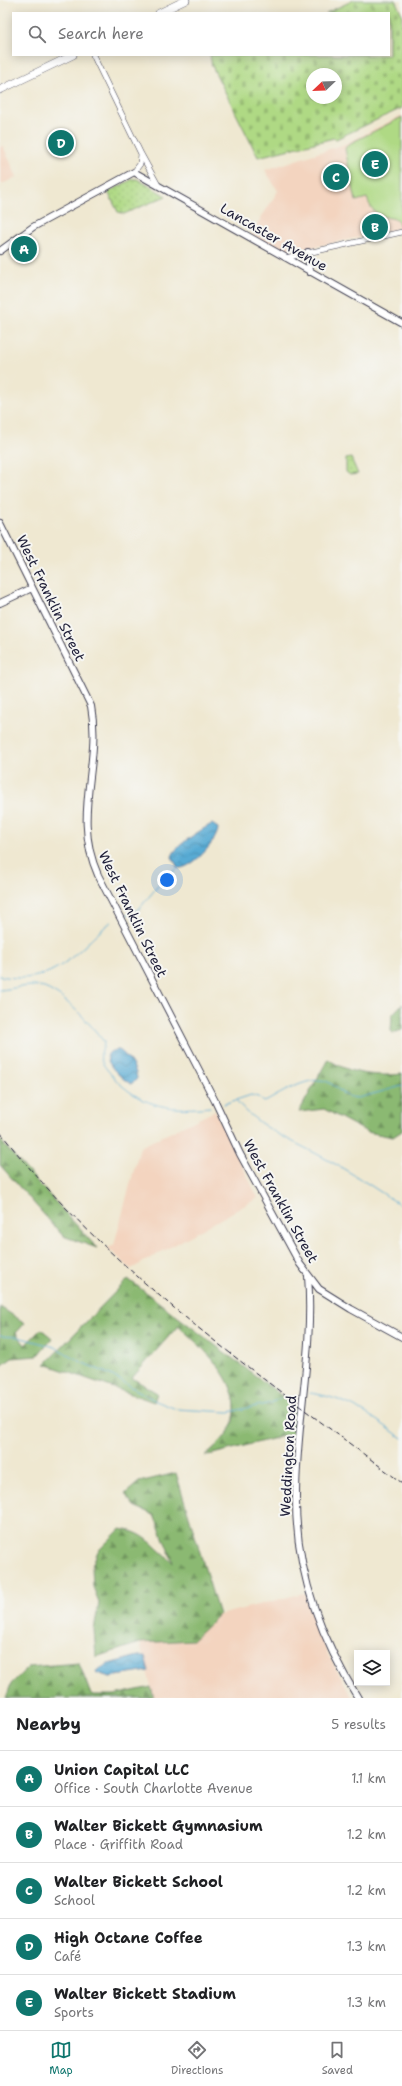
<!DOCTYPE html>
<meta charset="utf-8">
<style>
:root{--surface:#fff;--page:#f6f6f6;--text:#202124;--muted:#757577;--line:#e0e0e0;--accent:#0f766e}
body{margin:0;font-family:"Shantell Sans",sans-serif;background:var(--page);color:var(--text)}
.controls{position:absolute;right:12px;bottom:12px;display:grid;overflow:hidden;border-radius:0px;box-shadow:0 2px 10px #0003}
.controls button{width:36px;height:36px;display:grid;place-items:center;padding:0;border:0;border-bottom:1px solid var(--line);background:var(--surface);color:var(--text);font:20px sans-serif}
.compass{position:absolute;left:306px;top:68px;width:36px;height:36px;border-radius:50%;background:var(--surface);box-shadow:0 2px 10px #0003;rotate:247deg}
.you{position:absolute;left:167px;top:880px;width:14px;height:14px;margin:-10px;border:3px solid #fff;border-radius:50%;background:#1a73e8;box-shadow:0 0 0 6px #1a73e833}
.badge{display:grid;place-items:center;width:26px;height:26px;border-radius:50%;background:var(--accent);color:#fff;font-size:13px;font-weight:700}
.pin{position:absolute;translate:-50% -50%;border:2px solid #fff;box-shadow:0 1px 4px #0006}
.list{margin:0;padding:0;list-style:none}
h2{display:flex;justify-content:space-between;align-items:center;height:52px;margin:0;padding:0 16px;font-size:17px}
h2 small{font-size:13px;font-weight:400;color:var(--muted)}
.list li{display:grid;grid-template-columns:26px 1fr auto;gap:12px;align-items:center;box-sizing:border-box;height:56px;padding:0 16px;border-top:1px solid var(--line)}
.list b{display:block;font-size:15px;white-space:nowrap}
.list p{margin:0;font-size:13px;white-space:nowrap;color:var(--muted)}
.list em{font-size:13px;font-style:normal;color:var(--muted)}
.icon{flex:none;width:22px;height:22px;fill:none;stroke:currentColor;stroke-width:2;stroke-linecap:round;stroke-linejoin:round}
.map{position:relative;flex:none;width:402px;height:1698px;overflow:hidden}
.search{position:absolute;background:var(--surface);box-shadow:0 2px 10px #0003;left:12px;right:12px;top:12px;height:44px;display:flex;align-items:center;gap:10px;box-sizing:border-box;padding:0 14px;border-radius:0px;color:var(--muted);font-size:15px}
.sheet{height:332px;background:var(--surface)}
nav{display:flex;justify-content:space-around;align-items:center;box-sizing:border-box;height:56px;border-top:1px solid var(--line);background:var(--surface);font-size:11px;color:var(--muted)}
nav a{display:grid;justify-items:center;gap:2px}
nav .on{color:var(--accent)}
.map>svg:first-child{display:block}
</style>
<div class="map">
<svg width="402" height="1698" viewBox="0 0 402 1698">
<defs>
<pattern id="forest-firs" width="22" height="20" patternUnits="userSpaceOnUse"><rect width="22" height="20" fill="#8bb972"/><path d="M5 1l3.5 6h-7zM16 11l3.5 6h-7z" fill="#71965f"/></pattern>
<pattern id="cemetery-stones" width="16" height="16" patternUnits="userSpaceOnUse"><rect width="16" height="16" fill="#afd984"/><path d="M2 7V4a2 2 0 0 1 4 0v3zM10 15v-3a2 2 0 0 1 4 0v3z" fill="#96ba73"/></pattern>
<pattern id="park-dots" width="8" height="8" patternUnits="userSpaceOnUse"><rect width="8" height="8" fill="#afd984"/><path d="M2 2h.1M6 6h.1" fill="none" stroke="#96ba73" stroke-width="1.8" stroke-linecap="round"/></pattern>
<pattern id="water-waves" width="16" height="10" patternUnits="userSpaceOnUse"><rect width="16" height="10" fill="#59abd4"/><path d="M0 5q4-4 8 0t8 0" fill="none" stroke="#498bad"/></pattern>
</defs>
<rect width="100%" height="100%" fill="#f6f6f2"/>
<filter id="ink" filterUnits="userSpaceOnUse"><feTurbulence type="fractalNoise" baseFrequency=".025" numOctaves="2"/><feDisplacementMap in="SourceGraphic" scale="8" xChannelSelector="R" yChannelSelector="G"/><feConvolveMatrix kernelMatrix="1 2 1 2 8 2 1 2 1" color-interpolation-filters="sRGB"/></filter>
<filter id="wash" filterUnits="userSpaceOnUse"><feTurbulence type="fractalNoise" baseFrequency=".012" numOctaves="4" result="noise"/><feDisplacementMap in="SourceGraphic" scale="16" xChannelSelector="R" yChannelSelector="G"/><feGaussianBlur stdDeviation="0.9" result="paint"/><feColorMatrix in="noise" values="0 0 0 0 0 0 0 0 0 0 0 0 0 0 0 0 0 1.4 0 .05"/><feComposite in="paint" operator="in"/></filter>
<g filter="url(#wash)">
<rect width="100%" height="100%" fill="#efe8d1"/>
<!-- built -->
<path fill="#f3d4bf" d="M402,115V228L286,253L251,234L278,191L265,170L345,144Z
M3,146L17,177L0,185V147Z
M215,1111L258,1198L131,1269L108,1248L114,1245L140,1147Z
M304,1593L328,1655L353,1698H154L140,1643L193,1640L219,1615Z"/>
<!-- forest -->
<path fill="url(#forest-firs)" stroke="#566e56" d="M402,1004V1030L393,1033L391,1031L392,1015Z
M328,1059C349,1074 377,1077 402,1074V1131L393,1137L367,1132L324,1109L299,1112Z
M0,1139L6,1147L97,1248L63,1236L0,1165Z
M128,1279L298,1408L295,1433L205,1456C212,1449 221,1442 227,1434C254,1393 206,1350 178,1326L132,1378L157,1393L154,1402L45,1364Z
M0,1307L25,1323L16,1333L25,1345L41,1329L52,1338L37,1356L12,1358L0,1367Z
M176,1473L219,1615L193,1640L140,1643L96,1657L94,1629L99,1602L93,1587L92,1566L98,1551L120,1529C147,1532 153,1547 173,1562L154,1515L134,1506L125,1494L139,1482Z
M79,1663L91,1695H114L151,1687L154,1698H6L11,1684L28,1667Z"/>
<!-- cemetery -->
<path fill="url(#cemetery-stones)" stroke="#687e60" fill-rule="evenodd" d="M354,0H395L402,14V108L336,139L334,138L258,157L212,66L210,55H389V13H326ZM312,74H336V98H312Z"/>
<!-- park -->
<path fill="url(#park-dots)" stroke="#687e60" d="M133,179H137L166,196L124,214L118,212L108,192Z
M351,458L358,474L350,475L346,472V459Z"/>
<!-- garden -->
<path fill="#afd984" stroke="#687e60" d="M402,117V228H400L397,219C381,217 372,214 367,198L356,201L345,149L347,145Z"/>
<!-- water -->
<path fill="url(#water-waves)" stroke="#3e6688" d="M212,824L218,828C218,841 191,870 178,868L172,857C174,846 202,829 212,824Z
M119,1050C127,1055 137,1069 137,1079L131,1084C121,1079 91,1051 119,1050Z
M138,1656H145L149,1671L110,1677L97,1673L96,1671L108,1664Z"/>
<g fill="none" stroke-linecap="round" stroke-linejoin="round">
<!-- stream -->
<path stroke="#59abd4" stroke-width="1" d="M125,916L139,909L162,881L179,867
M0,976C56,987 74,952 112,921
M0,990C13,989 28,984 41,987C63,993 91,1024 104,1042C104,1048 99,1054 101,1060C104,1067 111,1074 116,1080C144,1108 173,1111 210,1107
M236,1100C259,1129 292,1140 324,1158C351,1172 376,1189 402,1206
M224,1104L251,1095L258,1097L264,1102L267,1101C281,1093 312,1074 328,1082C341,1089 341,1097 358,1098L402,1086
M0,1336L18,1337L55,1347L83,1363L109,1374L156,1401L176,1409L229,1412L271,1403L280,1398
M310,1393C348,1398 371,1416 402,1438"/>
</g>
</g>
<g filter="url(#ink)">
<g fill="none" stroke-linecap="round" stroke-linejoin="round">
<defs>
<path id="tertiary" d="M93,55L141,154L140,164L134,172
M141,154L158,185
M285,258L402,232"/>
<path id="secondary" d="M0,251L33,227L134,172L402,323
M308,252L310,272
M0,523L91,706C102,764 71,815 98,875L215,1101L240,1154L300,1264L319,1289L351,1309L402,1337
M0,603L32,588
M308,1276C314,1349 296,1422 296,1496C295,1568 320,1637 358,1698"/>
<path id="primary" d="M159,13L186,0
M0,90L73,55"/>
</defs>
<!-- tertiary casing -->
<use href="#tertiary" stroke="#414052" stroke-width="6"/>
<!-- secondary casing -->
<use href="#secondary" stroke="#414052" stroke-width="8"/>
<!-- primary casing -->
<use href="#primary" stroke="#414052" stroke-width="8"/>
<!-- tertiary -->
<use href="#tertiary" stroke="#fff" stroke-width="5"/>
<!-- secondary -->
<use href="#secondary" stroke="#fff" stroke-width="6"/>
<!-- primary -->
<use href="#primary" stroke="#fff" stroke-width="7"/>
<!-- rail -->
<path stroke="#22223b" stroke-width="1" stroke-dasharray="6 3" stroke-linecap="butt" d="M0,1132C111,1275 259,1374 402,1483"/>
</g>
</g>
<g text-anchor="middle" stroke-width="4" stroke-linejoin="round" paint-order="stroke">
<!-- street labels -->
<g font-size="14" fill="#22223b" stroke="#f6f6f2">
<text transform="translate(274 237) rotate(30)" y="5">Lancaster Avenue</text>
<text transform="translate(51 598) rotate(64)" y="5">West Franklin Street</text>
<text transform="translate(133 914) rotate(64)" y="5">West Franklin Street</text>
<text transform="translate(281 1201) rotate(61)" y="5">West Franklin Street</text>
<text transform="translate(288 1456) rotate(-87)" y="5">Weddington Road</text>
</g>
</g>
</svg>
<div class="controls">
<button><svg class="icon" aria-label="layers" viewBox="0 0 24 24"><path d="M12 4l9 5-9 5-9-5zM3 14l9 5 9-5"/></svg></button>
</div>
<svg class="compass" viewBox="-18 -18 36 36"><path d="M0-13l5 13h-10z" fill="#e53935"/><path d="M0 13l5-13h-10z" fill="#757577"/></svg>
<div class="you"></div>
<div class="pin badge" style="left:24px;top:249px">A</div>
<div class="pin badge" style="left:375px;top:227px">B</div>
<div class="pin badge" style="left:336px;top:177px">C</div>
<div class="pin badge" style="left:61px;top:143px">D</div>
<div class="pin badge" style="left:375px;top:164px">E</div>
<div class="search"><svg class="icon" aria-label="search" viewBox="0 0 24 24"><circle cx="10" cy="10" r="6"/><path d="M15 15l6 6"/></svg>Search here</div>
</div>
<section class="sheet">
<h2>Nearby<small>5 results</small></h2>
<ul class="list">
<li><span class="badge">A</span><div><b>Union Capital LLC</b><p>Office · South Charlotte Avenue</p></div><em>1.1 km</em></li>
<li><span class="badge">B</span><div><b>Walter Bickett Gymnasium</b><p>Place · Griffith Road</p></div><em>1.2 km</em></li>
<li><span class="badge">C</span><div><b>Walter Bickett School</b><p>School</p></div><em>1.2 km</em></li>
<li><span class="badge">D</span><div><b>High Octane Coffee</b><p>Café</p></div><em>1.3 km</em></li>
<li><span class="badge">E</span><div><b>Walter Bickett Stadium</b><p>Sports</p></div><em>1.3 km</em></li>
</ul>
</section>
<nav>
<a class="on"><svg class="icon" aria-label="map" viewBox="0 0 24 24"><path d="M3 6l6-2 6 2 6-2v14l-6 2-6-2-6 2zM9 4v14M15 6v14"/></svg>Map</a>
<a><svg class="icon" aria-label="directions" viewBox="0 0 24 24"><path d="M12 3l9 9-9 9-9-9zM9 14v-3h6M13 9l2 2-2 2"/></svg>Directions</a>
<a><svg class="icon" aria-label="saved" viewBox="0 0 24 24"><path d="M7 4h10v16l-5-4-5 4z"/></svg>Saved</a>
</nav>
